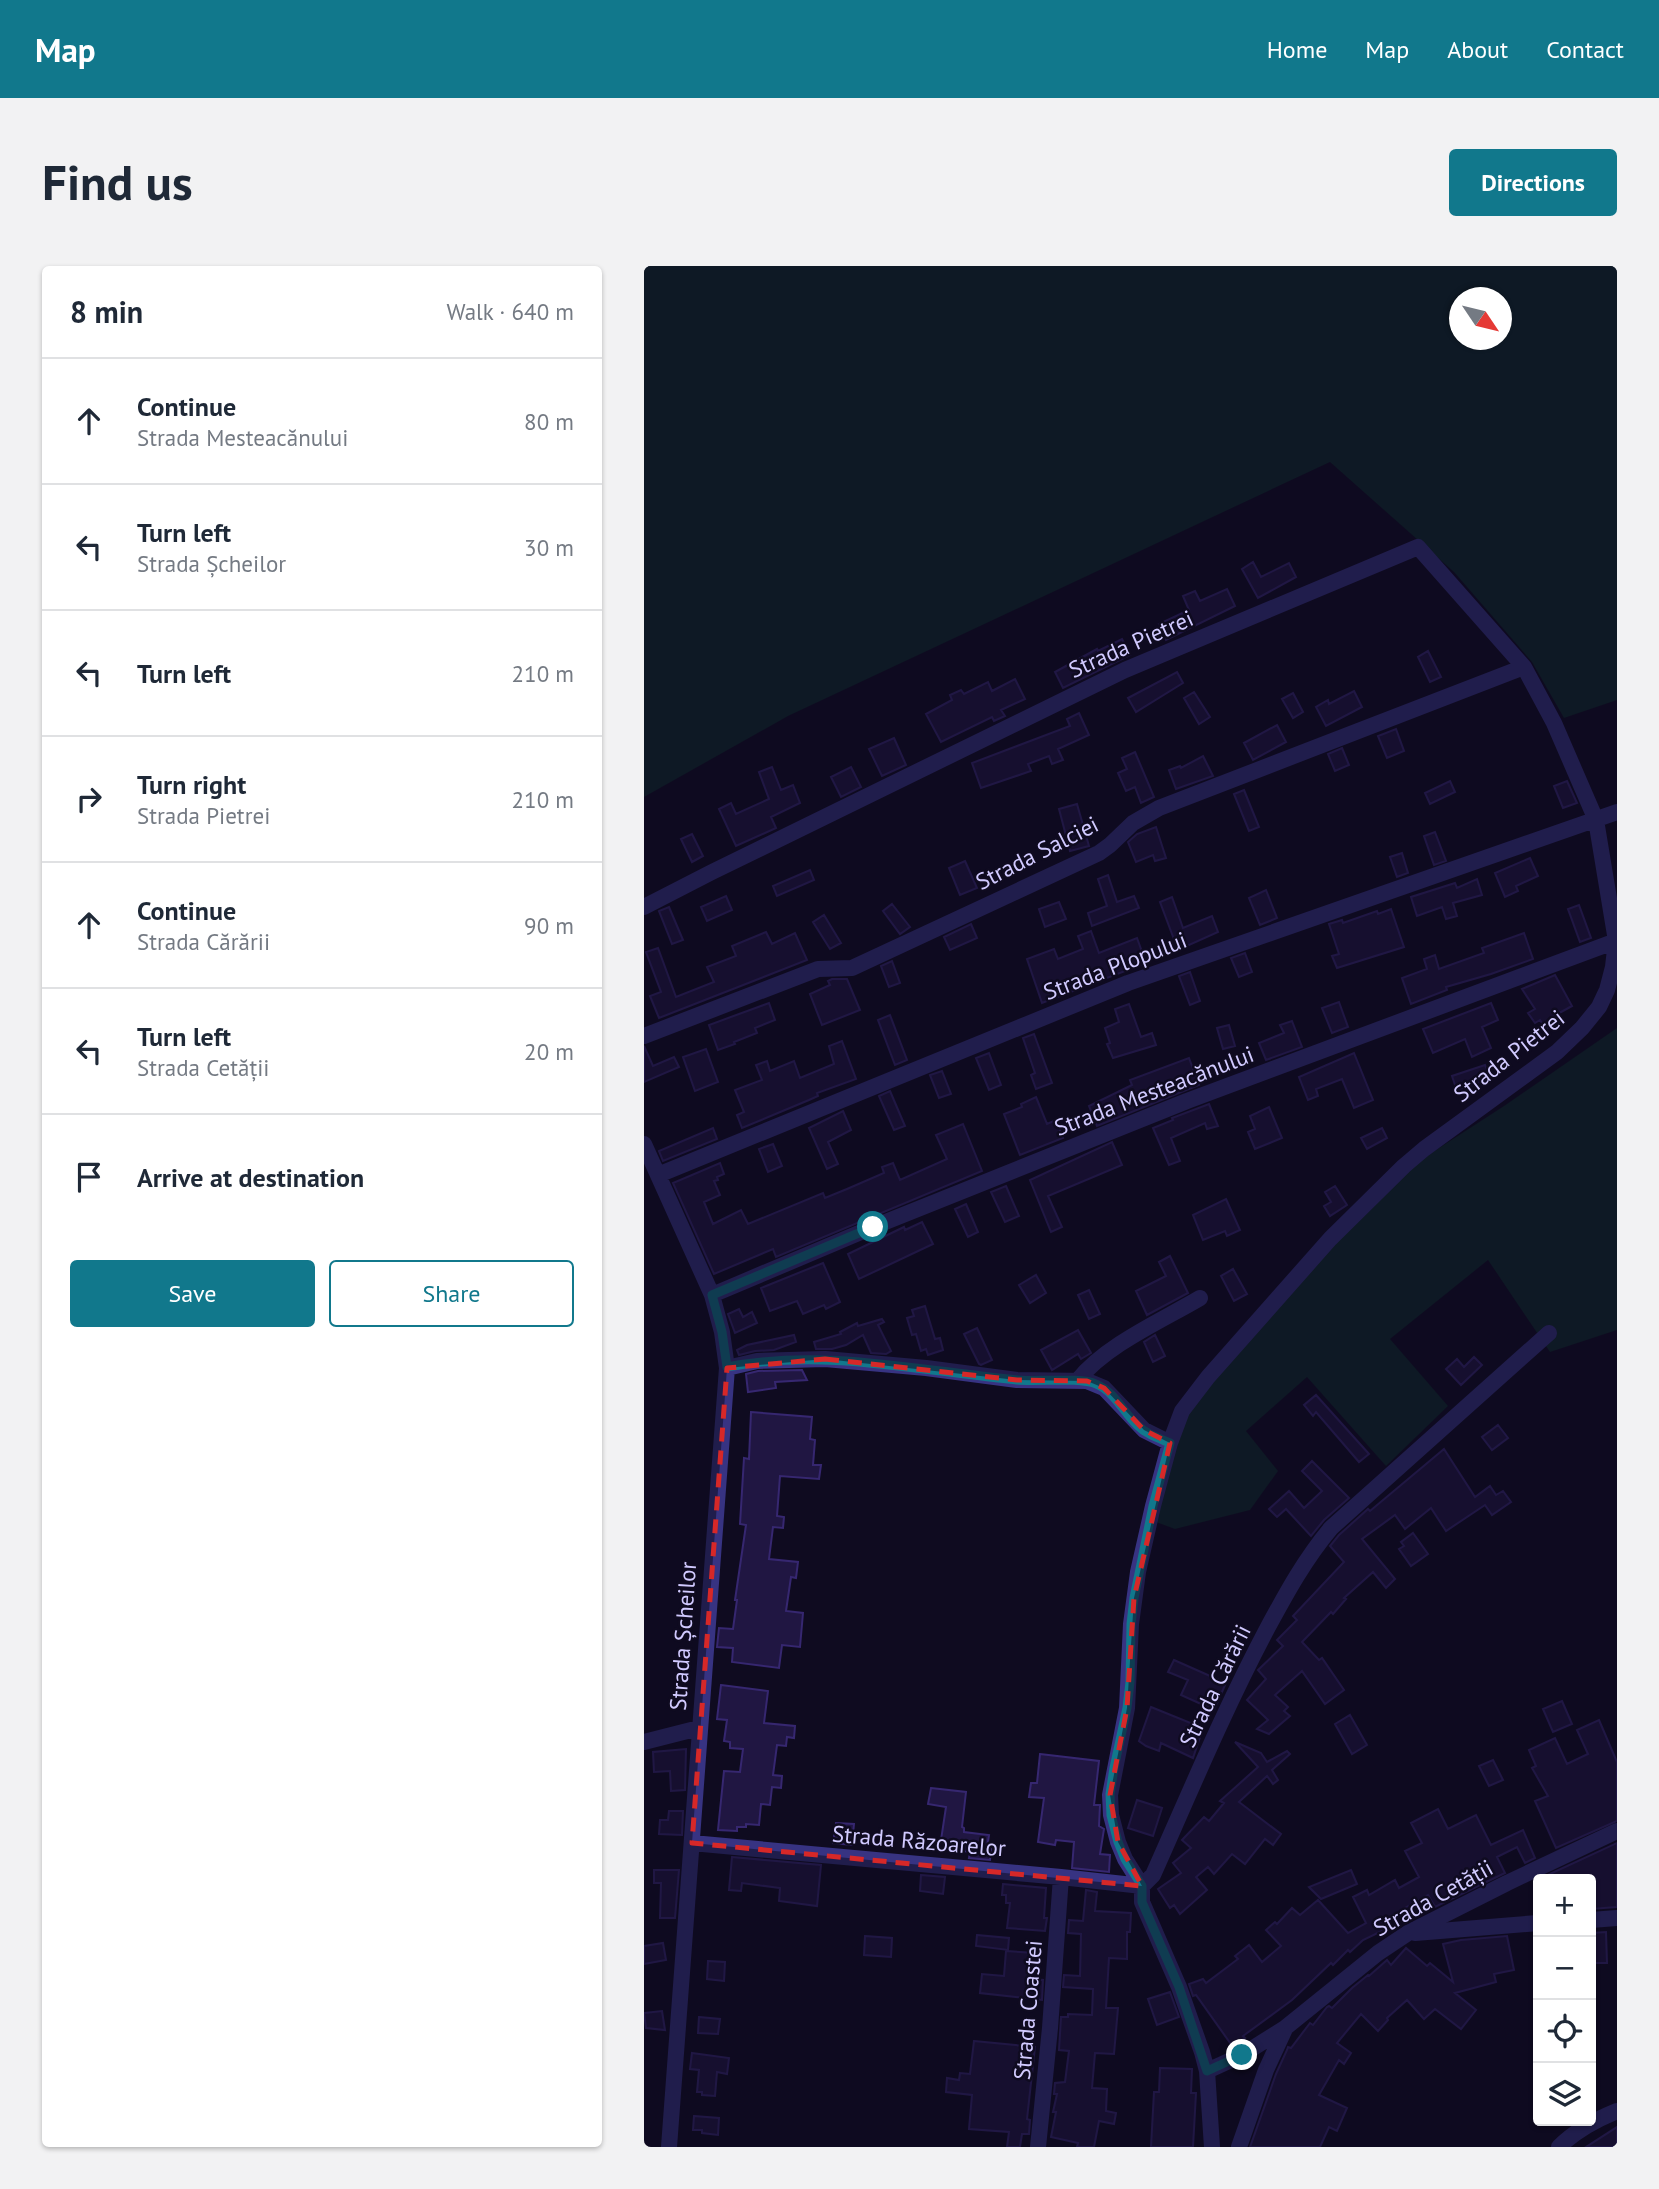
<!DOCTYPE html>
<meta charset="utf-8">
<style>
:root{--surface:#fff;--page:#f2f2f3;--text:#1f2937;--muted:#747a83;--line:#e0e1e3;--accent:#11788c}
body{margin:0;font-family:"PT Sans",sans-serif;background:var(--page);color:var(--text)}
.controls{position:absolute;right:21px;bottom:21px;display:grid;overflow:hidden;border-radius:7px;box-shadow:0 2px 5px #0004}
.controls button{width:63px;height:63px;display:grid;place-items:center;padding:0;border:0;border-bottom:2px solid var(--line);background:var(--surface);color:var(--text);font:35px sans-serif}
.compass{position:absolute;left:805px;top:21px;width:63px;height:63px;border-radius:50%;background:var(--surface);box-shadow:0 2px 5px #0004;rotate:125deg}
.stop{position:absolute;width:21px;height:21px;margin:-16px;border:5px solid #11788c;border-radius:50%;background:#fff}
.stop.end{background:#11788c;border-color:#fff;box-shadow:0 2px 7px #0008}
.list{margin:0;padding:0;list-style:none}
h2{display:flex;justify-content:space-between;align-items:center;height:91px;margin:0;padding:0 28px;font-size:30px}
h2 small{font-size:23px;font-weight:400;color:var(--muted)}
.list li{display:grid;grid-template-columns:46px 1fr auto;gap:21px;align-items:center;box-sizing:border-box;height:126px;padding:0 28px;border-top:2px solid var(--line)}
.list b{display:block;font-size:26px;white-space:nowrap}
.list p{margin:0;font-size:23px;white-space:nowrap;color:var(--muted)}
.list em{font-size:23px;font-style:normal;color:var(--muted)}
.actions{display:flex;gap:14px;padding:21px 28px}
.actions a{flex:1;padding:16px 0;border:2px solid var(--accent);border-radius:7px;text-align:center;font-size:24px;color:var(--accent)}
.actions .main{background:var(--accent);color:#fff}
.icon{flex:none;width:38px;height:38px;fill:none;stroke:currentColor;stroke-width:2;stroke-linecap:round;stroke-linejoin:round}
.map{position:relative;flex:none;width:973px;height:1881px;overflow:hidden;border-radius:7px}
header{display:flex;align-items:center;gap:42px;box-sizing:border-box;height:98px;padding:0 35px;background:var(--accent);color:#fff}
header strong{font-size:33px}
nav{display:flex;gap:38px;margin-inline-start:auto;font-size:24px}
.intro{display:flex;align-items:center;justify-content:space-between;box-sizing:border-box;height:168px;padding:0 42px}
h1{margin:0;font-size:49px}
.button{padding:18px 32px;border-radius:7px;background:var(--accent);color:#fff;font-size:24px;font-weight:700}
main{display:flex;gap:42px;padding:0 42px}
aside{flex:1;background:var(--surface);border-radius:7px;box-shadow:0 2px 5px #0004}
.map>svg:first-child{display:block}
</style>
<header>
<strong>Map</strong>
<nav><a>Home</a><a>Map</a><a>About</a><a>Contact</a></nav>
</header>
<div class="intro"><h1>Find us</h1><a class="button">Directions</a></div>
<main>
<aside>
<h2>8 min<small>Walk · 640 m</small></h2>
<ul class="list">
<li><svg class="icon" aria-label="ahead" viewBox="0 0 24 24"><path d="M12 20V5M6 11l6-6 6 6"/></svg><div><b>Continue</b><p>Strada Mesteacănului</p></div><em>80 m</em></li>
<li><svg class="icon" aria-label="left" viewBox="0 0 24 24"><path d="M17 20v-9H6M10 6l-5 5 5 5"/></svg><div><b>Turn left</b><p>Strada Șcheilor</p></div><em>30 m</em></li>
<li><svg class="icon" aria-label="left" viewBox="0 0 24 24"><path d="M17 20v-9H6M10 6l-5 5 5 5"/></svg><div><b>Turn left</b></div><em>210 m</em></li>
<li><svg class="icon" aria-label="right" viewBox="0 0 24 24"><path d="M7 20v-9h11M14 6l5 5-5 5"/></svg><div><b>Turn right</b><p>Strada Pietrei</p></div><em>210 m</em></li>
<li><svg class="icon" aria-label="ahead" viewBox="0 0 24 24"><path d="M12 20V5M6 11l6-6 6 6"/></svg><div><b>Continue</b><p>Strada Cărării</p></div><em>90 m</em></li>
<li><svg class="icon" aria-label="left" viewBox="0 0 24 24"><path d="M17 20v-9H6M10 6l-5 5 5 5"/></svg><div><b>Turn left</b><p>Strada Cetății</p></div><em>20 m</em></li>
<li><svg class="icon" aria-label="arrive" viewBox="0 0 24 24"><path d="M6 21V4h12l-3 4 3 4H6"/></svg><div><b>Arrive at destination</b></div></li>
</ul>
<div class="actions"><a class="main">Save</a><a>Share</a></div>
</aside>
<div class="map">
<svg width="973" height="1881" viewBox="0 0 973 1881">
<rect width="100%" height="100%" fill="#0f0b20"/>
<!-- green -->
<path fill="#0e2a2a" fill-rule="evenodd" d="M0,0H973V434L920,452L888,396L810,306L686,196L144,450L0,531ZM816,32H858V74H816Z
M973,762V1064L906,1086L844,994L746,1073L804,1140L742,1200L663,1111L602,1165L634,1205L606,1244L531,1263L512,1256L532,1176L546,1140L686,982L775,895L860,840Z"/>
<!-- building -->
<path fill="#201642" stroke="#362770" stroke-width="2" d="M609,296L617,311L645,297L652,311L614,332L598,303Z
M583,323L591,340L522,374L515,358L545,344L539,330L551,325L556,335Z
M478,373L486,389L419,422L411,406L453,383L454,385Z
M784,385L797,411L786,416L774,391Z
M533,406L539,417L492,446L484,432Z
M371,413L381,433L357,444L361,450L350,455L348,451L297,476L282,448L308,434L306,429L317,424L320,428L344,416L348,425Z
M710,425L718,441L682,460L672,441L684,434L685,438Z
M550,426L566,451L555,458L540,432Z
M649,427L659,446L649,452L638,433Z
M435,447L445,469L414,483L419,494L408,498L405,490L384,498L387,505L337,522L328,497L426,460L423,453Z
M633,459L642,476L609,494L600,477Z
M752,463L760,485L743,492L734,470Z
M250,472L262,499L238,510L225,483Z
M698,482L705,499L691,505L684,488Z
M491,486L510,531L497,537L491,521L482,525L474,507L483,503L478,492Z
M559,490L569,510L532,523L525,504L536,500L537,502Z
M128,501L137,524L149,519L156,537L127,551L132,562L92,580L75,543L87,537L92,548L125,533L115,506Z
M207,501L217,521L197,531L187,511Z
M806,515L811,526L786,538L781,527Z
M923,515L933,537L919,542L910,520Z
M600,524L615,561L605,565L590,528Z
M433,538L445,580L426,585L415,543Z
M512,561L522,592L511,595L509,589L492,596L484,576L493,568Z
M791,566L802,595L790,599L780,570Z
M48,568L59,590L48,596L37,573Z
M758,587L764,607L753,611L746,591Z
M886,592L894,610L872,620L874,625L861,631L851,607Z
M321,595L333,622L316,629L305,602Z
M166,604L170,614L133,630L129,620Z
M464,609L473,636L490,630L495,642L448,660L444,647L463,640L454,613Z
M833,613L838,629L809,637L813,650L802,653L798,641L773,650L767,631L811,617L813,622Z
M622,624L633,652L616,659L605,632Z
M82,630L88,644L63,655L57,641Z
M528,631L539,662L568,650L574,666L534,684L516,636Z
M415,636L422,653L401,661L395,643Z
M248,638L266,661L256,668L239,645Z
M935,639L947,672L936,676L924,643Z
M25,641L39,674L28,678L15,645Z
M747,643L760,681L693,702L688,690L695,688L685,658L698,654L699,657L733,645L734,648Z
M180,649L197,677L186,683L169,656Z
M327,658L333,672L306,684L300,671Z
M447,665L455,687L493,672L502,697L398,737L383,693L410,683L414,693L439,683L434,670Z
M122,666L128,678L151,667L163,694L15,752L6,730L17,726L2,686L14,682L32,731L70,716L63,701L92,690L88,680Z
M880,667L889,693L847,708L802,721L803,724L767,738L758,712L783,703L780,693L791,689L795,703L840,687L838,682Z
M601,687L608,706L595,711L587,692Z
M248,695L256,717L245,721L237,700Z
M546,706L556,735L546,739L535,710Z
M911,709L928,740L908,751L911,757L902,763L896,754L891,757L884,747L891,743L878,723Z
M188,713H203L216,744L178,759L166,728L186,719L184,715Z
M695,736L704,761L688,767L678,742Z
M125,737L131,754L111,762L113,767L90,776L91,778L74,784L65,759Z
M847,737L854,754L838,761L847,782L828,791L821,773L789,787L779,763Z
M485,738L497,771L508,767L512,779L469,792L463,778L466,777L461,762L475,756L471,743Z
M246,749L263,794L251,799L234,754Z
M648,755L658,781L622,794L615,777L640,767L636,759Z
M585,759L591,780L579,783L573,762Z
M390,768L408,817L392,823L387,809L391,807L379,772Z
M198,775L212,813L173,827L174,830L165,834L98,862L93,849L100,846L91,824L118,814L112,799L123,795L126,805L150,795L156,812L190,798L185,780Z
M0,780L9,800L30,791L35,801L0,816Z
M62,783L74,816L51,825L39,791Z
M345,787L357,819L345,824L332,792Z
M710,787L729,834L710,842L698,813L672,823L674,830L664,834L655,811Z
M545,792L555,819L453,860L445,840L488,819L486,814Z
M841,799L846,813L813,825L808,810Z
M298,805L307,828L295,832L286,809Z
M246,825L261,860L250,864L235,830Z
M392,831L403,858L412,854L419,872L376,889L360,848L378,841L377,838Z
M565,838L574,860L563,863L561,857L527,872L536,895L525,899L509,862L529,854L528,852Z
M625,841L638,872L611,883L604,866L611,863L606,850Z
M199,845L207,864L184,876L194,898L183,903L165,862Z
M319,858L338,905L132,991L129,983L70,1008L29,917L76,897L80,908L73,911L74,914L70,915L76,929L60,936L69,958L97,944L104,958L179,927L181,932L203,923L240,907L238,901L249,897L256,914L303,893L292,869Z
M69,862L73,873L19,895L15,885Z
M738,862L743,872L723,883L717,872Z
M468,876L478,899L404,930L418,961L407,966L386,914Z
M129,878L138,900L124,906L115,883Z
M362,920L375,950L361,956L347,926Z
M691,920L703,939L686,950L680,940L687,936L681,926Z
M582,933L596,964L583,970L581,965L559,974L549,949Z
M322,938L334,966L324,971L311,943Z
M278,956L289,978L215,1013L204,988L260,961L261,964Z
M526,990L544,1027L503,1049L492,1025L522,1010L515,996Z
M179,997L196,1036L182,1043L180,1039L159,1048L153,1035L126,1045L117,1022Z
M589,1003L603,1028L590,1035L577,1010Z
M392,1009L402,1027L386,1037L375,1019Z
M445,1024L456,1048L445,1053L434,1029Z
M281,1040L291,1073L296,1072L299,1084L284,1089L282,1083L277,1085L272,1068L268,1069L263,1052L270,1050L268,1044Z
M95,1043L99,1051L108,1046L113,1057L91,1067L84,1048Z
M238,1053L240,1056L234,1059L247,1085L242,1088L227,1087L219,1069L202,1079L188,1083H172L170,1076L197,1068L196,1066L213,1057L214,1060Z
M333,1062L348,1094L337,1099L335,1098L320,1068Z
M434,1064L447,1087L437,1093L434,1088L408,1104L397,1084Z
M150,1069L152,1076L130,1084L111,1085L95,1089L93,1084L103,1079Z
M511,1069L521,1090L509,1096L500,1076Z
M830,1091L838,1099L817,1119L802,1103L813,1093L820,1101Z
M158,1104L163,1114L131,1116L132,1122L104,1126L102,1108L114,1105Z
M672,1129L725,1188L715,1196L672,1146L669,1150L660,1139Z
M107,1146L168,1151L166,1173L171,1174L169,1199H177L175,1213L136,1210L133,1250L140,1251L139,1262L129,1261L125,1293L154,1296L152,1312L147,1311L142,1345L159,1347L156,1381L138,1379L135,1402L88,1396L89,1382L73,1381L75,1362L89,1363L93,1334H91L102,1259L96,1258L100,1192L105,1193Z
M854,1159L864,1172L848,1184L838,1171Z
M800,1183L831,1231L846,1220L852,1229L859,1225L867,1236L848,1249L841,1239L802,1265L787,1242L761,1263L751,1249L718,1273L751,1313L742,1322L729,1306L700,1332L702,1333L689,1348L687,1346L658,1376L675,1394L678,1392L700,1424L681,1438L658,1405L631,1429L644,1441L640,1445L646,1450L625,1468L613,1463L624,1454L603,1434L622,1413L614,1404L639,1380L633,1374L653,1354L649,1350L700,1296L686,1280L695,1269L724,1243L726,1245Z
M668,1195L705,1232L680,1254L667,1270L642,1243L633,1251L625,1243L645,1225L660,1242L678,1225L658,1205Z
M769,1267L784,1288L767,1300L755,1283L760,1280L757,1276Z
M530,1394L582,1417L570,1444L537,1429L544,1414L524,1406Z
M77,1419L124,1425L120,1457L151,1460L150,1472L143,1471L142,1480L133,1479L129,1509L138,1510L137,1522L128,1521L126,1539L117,1538L115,1559L102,1558V1561H93V1565L74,1564L80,1505L96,1506L99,1483L86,1482V1476L80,1475L83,1454L73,1453Z
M918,1435L928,1458L909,1466L899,1443Z
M507,1441L559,1462L549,1492L517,1477L515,1485L502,1480L495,1475Z
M706,1449L723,1479L708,1488L691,1458Z
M955,1454L973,1496V1555L912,1582L891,1535L904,1530L888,1502L892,1500L885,1484L911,1472L923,1498L944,1488L933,1464Z
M591,1476L617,1487L623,1496L643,1485L646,1488L628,1504L634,1514L629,1518L623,1510L595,1536L637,1568L629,1579L621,1573L601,1598L588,1588L570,1608L564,1601L552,1611L563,1624L536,1648L530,1639L526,1642L514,1623L537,1607L529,1597L547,1582L538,1574L560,1551L565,1555L580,1537L576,1535L614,1501Z
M42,1483L41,1524L27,1525L26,1505L10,1506L9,1486Z
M396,1488L455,1495L450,1539H456L455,1560L460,1563L456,1588L466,1589L465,1606L428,1602L430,1576L412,1574L411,1579L394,1576L400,1532L385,1531L387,1517H393Z
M849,1494L859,1514L845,1520L835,1500Z
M287,1522L322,1526L318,1561L320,1562V1566L345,1569L343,1582L347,1583L346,1594L325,1592L326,1586L305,1583L306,1575L297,1574L302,1541L284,1538Z
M493,1534L518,1542L509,1570L484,1562Z
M794,1543L804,1563L832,1549L847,1579L879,1564L891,1592L881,1597L873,1581L853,1591L861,1607L791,1641L784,1629L738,1655L742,1663L719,1674L706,1686L704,1684L689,1699L687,1697L648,1734L599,1770L601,1772L589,1781L552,1729L549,1730L545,1718L559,1713L562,1717L594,1693L591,1690L605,1679L618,1696L637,1680L622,1664L631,1656L633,1658L648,1642L656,1649L674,1634L704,1667L722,1657L709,1631L723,1624L725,1629L751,1614L755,1622L775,1611L761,1585L778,1577L767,1557Z
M25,1545H39L38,1569L15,1568L16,1554H24Z
M192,1557L210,1558L208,1579L189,1577Z
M973,1577V1641L947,1643V1613H895Z
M88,1591L177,1599L173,1640L135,1635L136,1622L98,1617L97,1625L85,1624Z
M10,1604H35L31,1652H16L17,1617H10Z
M707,1604L713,1618L677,1633L665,1621Z
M277,1609L301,1611L299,1628L276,1625Z
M359,1618L402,1622L400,1652H403L401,1665L363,1662L366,1637H362V1629H358Z
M442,1624L453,1626L451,1645L487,1647L486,1666H483V1693L465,1692L462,1742H474L470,1788L451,1787L448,1822L463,1823L462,1845L472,1847L470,1858L455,1855L450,1881H433L434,1877L407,1871L412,1846H409L413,1828H410L411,1817L421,1816L425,1785L415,1784L417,1751H424V1748L448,1749L449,1723L419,1721L420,1709L436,1710L437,1668L424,1667L425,1654L439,1655Z
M962,1666L963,1697H951V1686H947V1667Z
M333,1669L365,1672L364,1684L332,1680Z
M221,1670L248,1672L247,1691L220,1689Z
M863,1670L870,1704L850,1708L852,1716L811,1727L832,1744L817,1763L791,1743L780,1753L763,1734L743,1752L744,1754L734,1765L717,1748L693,1777L707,1787L700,1798L695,1794L675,1829L703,1842L693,1865L685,1861L676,1881H606L632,1808L643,1784L644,1781L647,1782L666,1757L669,1759L683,1741L685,1740L688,1742L708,1722L724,1709L725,1710L743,1694L747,1699L762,1682L783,1700L786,1697L809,1716L799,1678L817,1674Z
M19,1677L22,1694L0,1698V1680Z
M362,1685L391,1687L388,1713L399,1714L398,1734L336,1727L338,1708L360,1710Z
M64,1695L81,1696L80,1715L63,1713Z
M526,1726L535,1751L513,1759L504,1733Z
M18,1745L21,1764L2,1762L0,1747Z
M55,1751L76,1753L74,1768L54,1767Z
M330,1775L391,1781L383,1853L386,1854L385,1868H378L376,1881H363L365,1866L325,1863L328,1829L302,1826L303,1812L315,1814L316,1807L326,1808Z
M48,1787L85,1792L83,1808L73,1806L71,1830L58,1829V1826H53L55,1804L46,1803Z
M516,1802L548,1803L547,1827H552L549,1881H507L510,1826H515Z
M50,1850L75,1852L74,1869L58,1867V1864H49Z
M973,1861V1881H942Z"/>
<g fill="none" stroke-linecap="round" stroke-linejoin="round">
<!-- street -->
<path stroke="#373382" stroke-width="16" d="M0,641L68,606L481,404L774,281L880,401L910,457L952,554L972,675L969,701L963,724L955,741L938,762L913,786L780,883L760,900L686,973L564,1111L538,1145L526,1177L509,1240L494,1306L487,1358L483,1442L466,1529L467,1549L474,1576L481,1593L498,1620
M0,770L174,703L208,702L455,587L466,579L489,557L515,542L880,401
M0,878L68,1029L78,1066L83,1102L25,1881
M14,909L484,717L973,546
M68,1029L229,961L543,835L972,675
M83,1102L113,1095L181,1093L282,1102L373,1114L443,1115L460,1122L500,1164L526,1177
M434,1114C462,1079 517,1055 556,1032
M0,1476L55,1462
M48,1577L417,1611L498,1620
M947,1654L973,1652
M771,1667L894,1657
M563,1805L598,1789L641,1762L734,1687L764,1667L863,1617L973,1565
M394,1881L406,1762L417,1611
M568,1881L563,1805L558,1786L535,1721L498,1636V1620L509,1609C546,1526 581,1442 624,1361C643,1326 661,1293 687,1262L905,1067
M595,1881L622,1804L641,1763
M915,1881C932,1864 951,1854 973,1845"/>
</g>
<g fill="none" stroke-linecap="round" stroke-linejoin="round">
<!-- route -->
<path stroke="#11788c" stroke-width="9" d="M229,961L68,1029L78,1066L83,1101C180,1082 277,1105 373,1114C394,1116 436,1111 452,1118C471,1126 479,1146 493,1159C502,1168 514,1172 526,1177L509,1240L490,1332L487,1358L486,1416L483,1442L470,1502L466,1528L467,1549L474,1576L481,1593L498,1620V1636L535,1721L563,1805L598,1789"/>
</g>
<!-- marked area -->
<path d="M0 0H973V1881H0ZM181,1093L373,1114L443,1115L460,1122L500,1164L526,1177L490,1332L483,1442L466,1529L474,1576L498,1620L48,1577L83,1102Z" fill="#0f0b20" fill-opacity=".55" fill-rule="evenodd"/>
<path fill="none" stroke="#d62828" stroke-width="5" stroke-dasharray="14 9" stroke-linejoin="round" d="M181,1093L373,1114L443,1115L460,1122L500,1164L526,1177L490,1332L483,1442L466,1529L474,1576L498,1620L48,1577L83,1102Z"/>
<g text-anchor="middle" stroke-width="5" stroke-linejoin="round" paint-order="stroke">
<!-- street labels -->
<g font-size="23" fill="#d1caff" stroke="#0f0b20">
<text transform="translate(487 378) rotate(-24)" y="8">Strada Pietrei</text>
<text transform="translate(393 587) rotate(-27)" y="8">Strada Salciei</text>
<text transform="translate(471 700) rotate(-21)" y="8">Strada Plopului</text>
<text transform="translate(865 790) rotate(-38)" y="8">Strada Pietrei</text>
<text transform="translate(510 825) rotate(-21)" y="8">Strada Mesteacănului</text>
<text transform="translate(39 1370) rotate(-86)" y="8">Strada Șcheilor</text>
<text transform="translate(571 1420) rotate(-64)" y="8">Strada Cărării</text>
<text transform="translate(275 1575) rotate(5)" y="8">Strada Răzoarelor</text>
<text transform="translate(789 1632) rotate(-29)" y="8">Strada Cetății</text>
<text transform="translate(384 1744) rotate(-85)" y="8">Strada Coastei</text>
</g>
</g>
</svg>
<div class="controls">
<button>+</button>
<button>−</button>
<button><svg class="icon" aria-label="locate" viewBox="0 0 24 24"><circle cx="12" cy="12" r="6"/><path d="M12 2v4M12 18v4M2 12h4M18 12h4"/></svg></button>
<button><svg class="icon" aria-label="layers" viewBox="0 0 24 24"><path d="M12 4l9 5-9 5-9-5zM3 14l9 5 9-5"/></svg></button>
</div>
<svg class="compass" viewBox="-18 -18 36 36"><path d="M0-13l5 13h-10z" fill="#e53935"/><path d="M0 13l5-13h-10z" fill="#747a83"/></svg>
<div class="stop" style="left:229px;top:961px"></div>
<div class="stop end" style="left:598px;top:1789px"></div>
</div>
</main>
